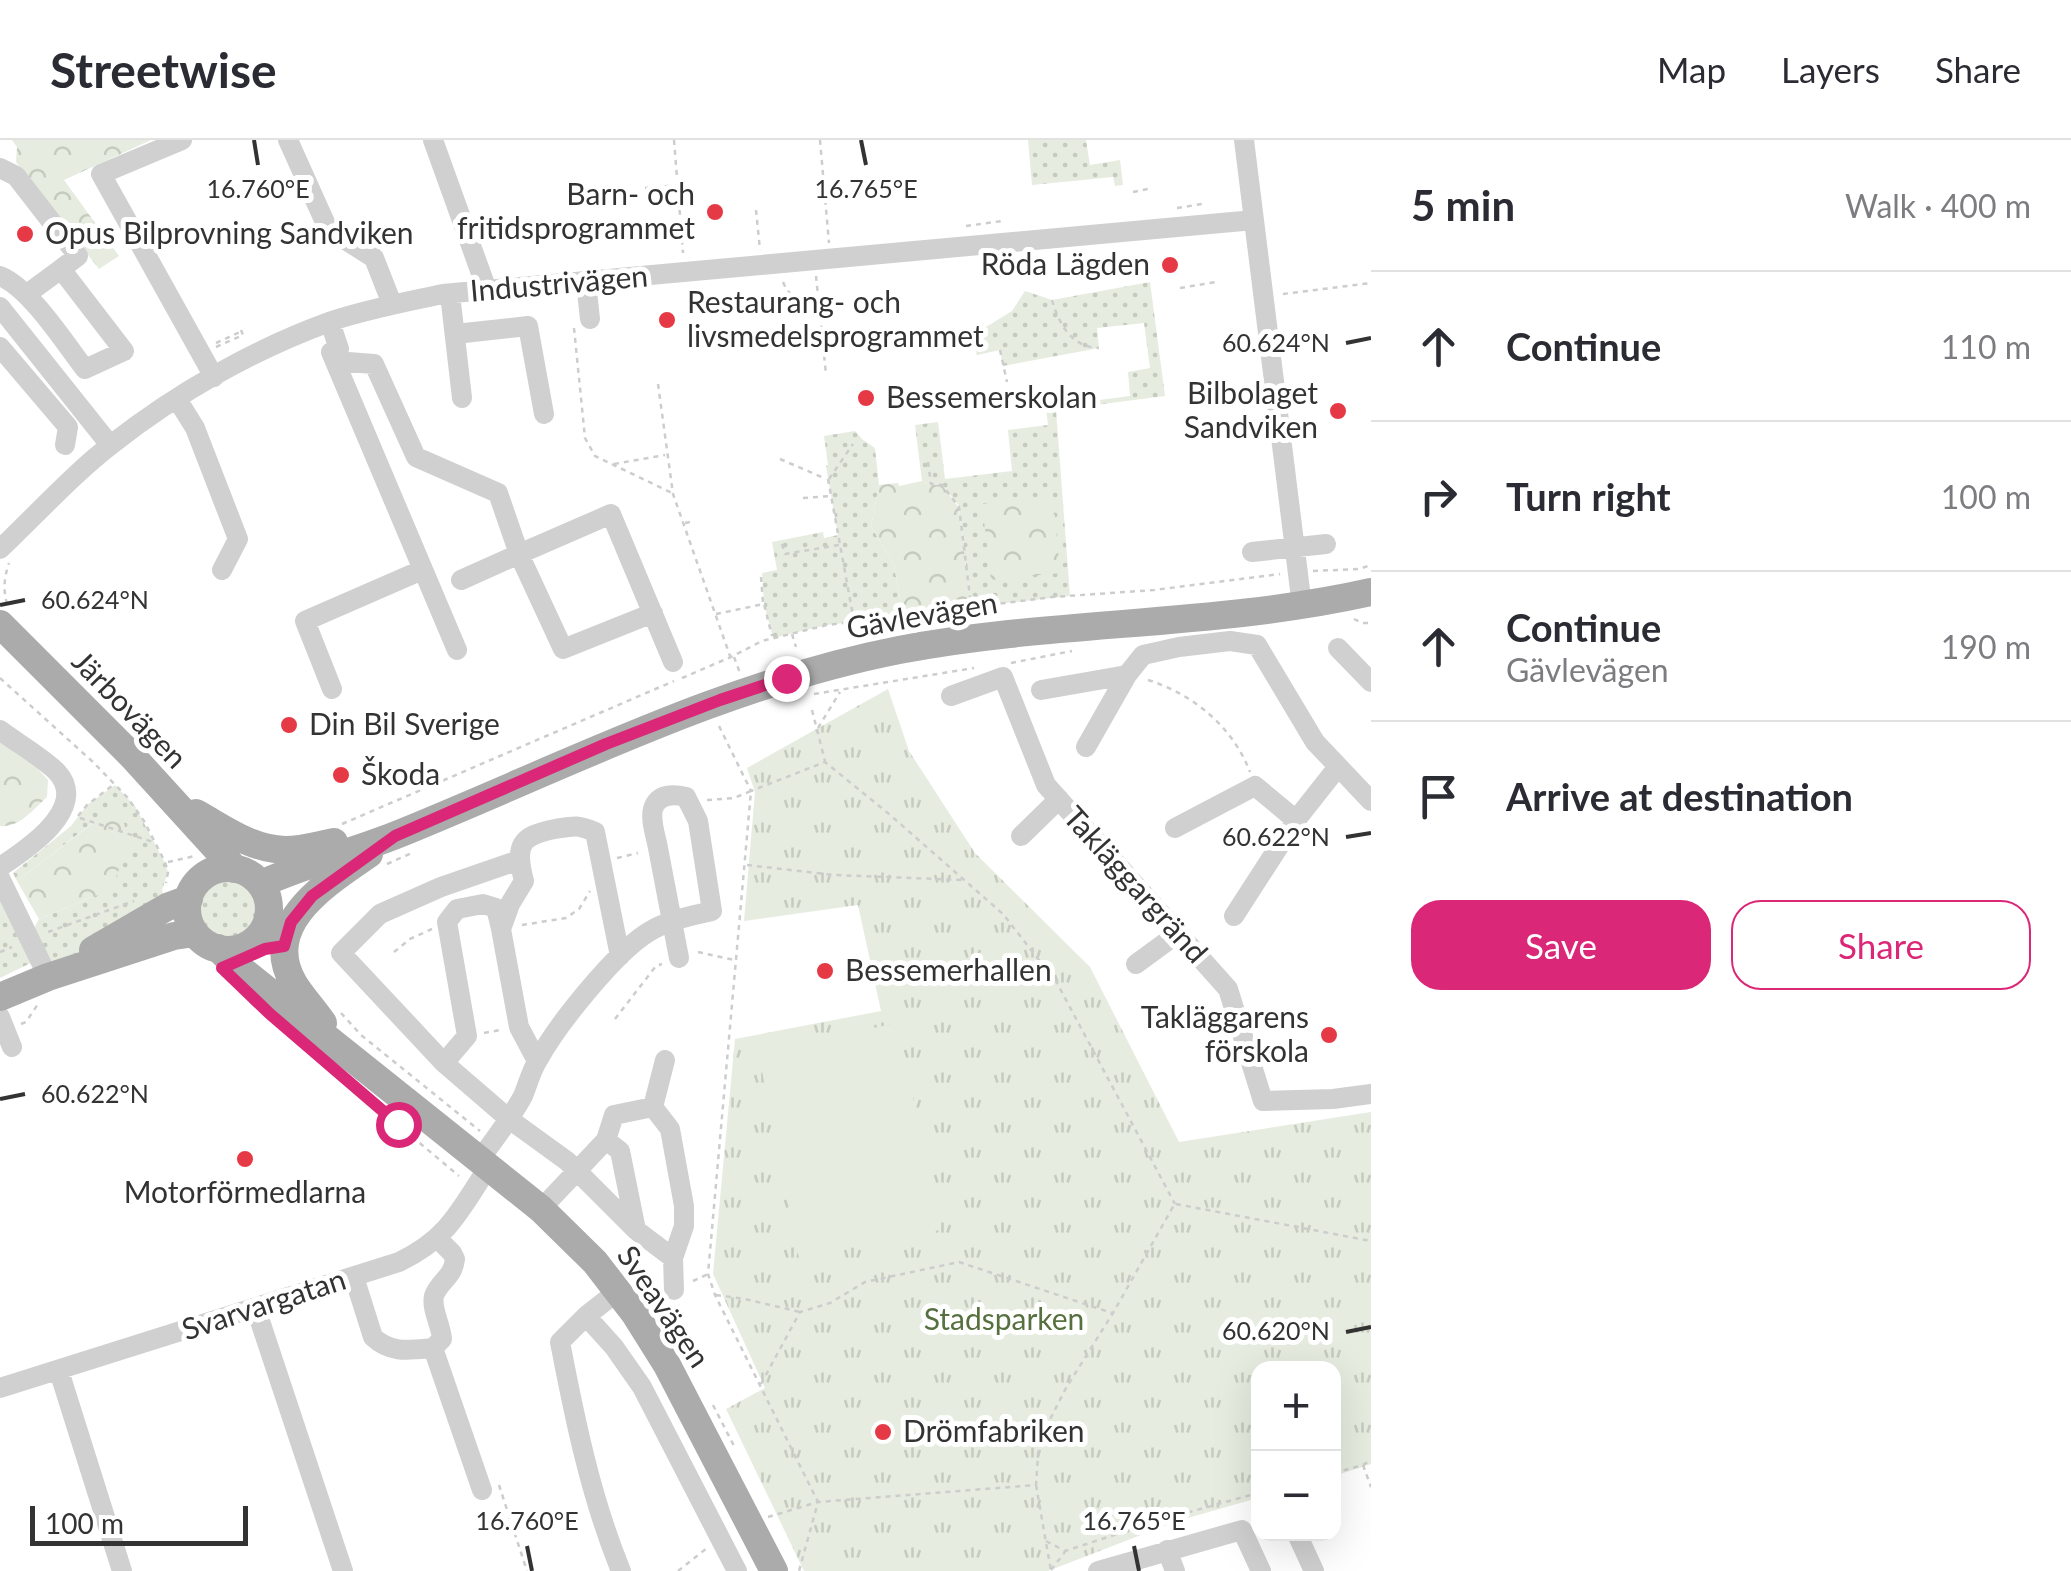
<!DOCTYPE html>
<meta charset="utf-8">
<style>
:root{--surface:#fff;--page:#f7f7f7;--text:#2b2b33;--muted:#7c7c81;--line:#e1e1e2;--accent:#db2777}
body{margin:0;font-family:Lato,sans-serif;background:var(--page);color:var(--text)}
.controls{position:absolute;right:30px;bottom:30px;display:grid;overflow:hidden;border-radius:20px;box-shadow:0 10px 40px #0002}
.controls button{width:90px;height:90px;display:grid;place-items:center;padding:0;border:0;border-bottom:2px solid var(--line);background:var(--surface);color:var(--text);font:50px sans-serif}
.scale{position:absolute;left:30px;bottom:25px;width:218px;box-sizing:border-box;padding-left:10px;border:5px solid #333;border-top:0;font-size:28px;line-height:35px;white-space:nowrap;color:#333;-webkit-text-stroke:8px #fff;paint-order:stroke}
.stop{position:absolute;width:30px;height:30px;margin:-22px;border:8px solid #db2777;border-radius:50%;background:#fff}
.stop.end{background:#db2777;border-color:#fff;box-shadow:0 2px 10px #0008}
.list{margin:0;padding:0;list-style:none}
h2{display:flex;justify-content:space-between;align-items:center;height:130px;margin:0;padding:0 40px;font-size:42px}
h2 small{font-size:32px;font-weight:400;color:var(--muted)}
.list li{display:grid;grid-template-columns:65px 1fr auto;gap:30px;align-items:center;box-sizing:border-box;height:150px;padding:0 40px;border-top:2px solid var(--line)}
.list b{display:block;font-size:38px;white-space:nowrap}
.list p{margin:0;font-size:32px;white-space:nowrap;color:var(--muted)}
.list em{font-size:32px;font-style:normal;color:var(--muted)}
.actions{display:flex;gap:20px;padding:30px 40px}
.actions a{flex:1;padding:22px 0;border:2px solid var(--accent);border-radius:30px;text-align:center;font-size:35px;color:var(--accent)}
.actions .main{background:var(--accent);color:#fff}
.icon{flex:none;width:55px;height:55px;fill:none;stroke:currentColor;stroke-width:2;stroke-linecap:round;stroke-linejoin:round}
.map{position:relative;flex:none;width:1371px;height:1431px;overflow:hidden}
header{display:flex;align-items:center;gap:60px;box-sizing:border-box;height:140px;padding:0 50px;background:var(--surface);border-bottom:2px solid var(--line)}
header strong{font-size:48px}
nav{display:flex;gap:55px;margin-inline-start:auto;font-size:35px}
main{display:flex}
aside{flex:1;background:var(--surface)}
.map>svg:first-child{display:block}
</style>
<header>
<strong>Streetwise</strong>
<nav><a>Map</a><a>Layers</a><a>Share</a></nav>
</header>
<main>
<div class="map">
<svg width="1371" height="1431" viewBox="0 0 1371 1431">
<defs>
<pattern id="grass-dots" width="8" height="8" patternUnits="userSpaceOnUse" patternTransform="scale(2.5)"><rect width="8" height="8" fill="#e6ecdf"/><path d="M2 2h.1M6 6h.1" fill="none" stroke="#c6cbc0" stroke-width="1.8" stroke-linecap="round"/></pattern>
<pattern id="forest-crowns" width="20" height="18" patternUnits="userSpaceOnUse" patternTransform="scale(2.5)"><rect width="20" height="18" fill="#e6ecdf"/><path d="M2 6a3 3 0 1 1 6 0M12 15a3 3 0 1 1 6 0" fill="none" stroke="#c6cbc0"/></pattern>
<pattern id="park-tufts" width="24" height="20" patternUnits="userSpaceOnUse" patternTransform="scale(2.5)"><rect width="24" height="20" fill="#e6ecdf"/><path d="M3 7l-1-3M5 7V3M7 7l1-3M15 17l-1-3M17 17v-4M19 17l1-3" fill="none" stroke="#c6cbc0"/></pattern>
</defs>
<rect width="100%" height="100%" fill="#fff"/>
<!-- grass -->
<path fill="url(#grass-dots)" d="M1028,0H1086L1090,25L1120,20L1123,45L1115,46L1113,37L1032,45Z
M1150,142L1165,256L1056,270L1070,456L971,467L959,366L942,345H931L922,341L915,285L938,282L945,339L1012,331L1008,290L1048,285L1046,267L1130,256L1128,232L1150,228L1144,183L1097,188L1099,208L1003,226L1000,210L977,215L973,195L1012,171L1025,151L1052,160Z
M855,291L863,300L875,308L879,345L871,386L894,425L903,476L827,485L773,498L764,464L762,433L777,430L772,402L823,392L824,398L838,395L826,326L828,325L824,296Z
M115,645L135,666L165,723L168,732L162,750L167,767L48,837L39,819L0,838V741L34,788L39,779L97,755L95,681L17,741L13,733L71,686L87,665Z
M188 768a40 40 0 1 1 80 0a40 40 0 1 1-80 0Z"/>
<!-- forest -->
<path fill="url(#forest-crowns)" d="M12,0H151L64,40L119,116L99,129L16,22L17,7Z
M922,341L931,345H942L959,368L971,467L903,476L894,425L871,386L879,345L898,343L899,346Z
M1053,355L1060,433L991,440L982,364Z
M0,597L28,618L48,640L47,657C34,669 19,688 0,686Z
M118,664L130,703L113,744L97,755L39,779L17,741Z"/>
<!-- park -->
<path fill="url(#park-tufts)" d="M888,549L909,611L975,713L1090,827L1179,1002L1371,972V1324L1334,1336V1228H1258V1358L1177,1381L1048,1431H804L726,1269L765,1248L713,1134L735,899L881,871L858,765L744,781L755,652L747,628Z"/>
<!-- pitch -->
<path fill="#e6ecdf" d="M898,883L940,1090L799,1118L758,911Z"/>
<g fill="none" stroke-linecap="round" stroke-linejoin="round">
<!-- path -->
<path stroke="#cdcdcd" stroke-width="2.5" stroke-dasharray="5 5" stroke-linecap="butt" d="M674,0L683,113
M820,0L829,103
M645,48L677,45
M1133,52L1152,48
M1177,68L1202,64
M756,70L760,110
M966,86L1002,81
M816,136L826,234
M783,142C790,159 801,162 819,162
M1180,148L1216,142
M1283,154L1371,143
M1052,160C1059,184 1071,207 1099,208
M574,188L585,298L595,316L672,353
M1231,198L1233,206
M216,203L240,192
M216,207L243,195L241,190
M1000,210L1007,242
M658,244L673,354L730,516
M780,319L826,339
M928,322L931,344L942,345L959,367L971,465
M614,324L665,315
M828,339L854,481
M829,339L853,304
M803,358L831,356
M685,383L694,381
M782,404L785,414L839,405
M1313,431L1359,429L1371,425
M761,437L763,463
M7,464C3,450 4,438 9,423
M716,474L764,464L772,496
M1354,479L1362,483H1371
M792,494L796,507
M734,517L740,533
M1011,523L1072,511
M0,538L93,622L127,657L144,681L165,722L168,732L166,743
M682,538L731,517L762,501L827,485L1053,457L1154,450L1280,434
M1148,540C1193,554 1233,587 1250,632
M814,554L974,528
M812,570L825,621
M719,586L751,651L825,622L889,674L1003,774L1057,843L1175,1064
M818,588L840,552
M707,660L734,658L751,651L708,1134L715,1155L818,1362L799,1431
M78,676L87,665L113,645
M80,678L153,702
M342,684L674,541
M617,718L638,713
M168,722L195,716
M387,724L412,713
M747,725L834,735L963,740
M522,785L566,778L579,769L590,751
M48,792L134,761
M0,812L12,807
M394,812L410,799L432,789
M698,812L734,820
M341,873L361,895L480,991
M615,879L656,826L662,824
M21,884L26,882L38,864
M484,893L500,890
M366,958L459,1036
M1176,1064L1371,1101
M693,1141L708,1134
M716,1155L745,1159L800,1172
M761,1244L800,1172L830,1163L865,1142L959,1122L1112,1173
M713,1265L734,1306
M1363,1325L1371,1347
M1334,1333L1363,1325L1371,1320
M499,1345L527,1431
M1036,1345L1051,1431
M768,1377L818,1362L1036,1345L1039,1301L1066,1248L1113,1173L1174,1065
M1046,1401L1065,1411L1157,1381L1258,1353
M1051,1430L1065,1412
M678,1431L707,1408"/>
<!-- minor -->
<path stroke="#d0d0d0" stroke-width="20" d="M182,0L101,34L214,237
M288,0L328,89L374,118L392,164
M433,0L487,150
M1244,0L1302,466
M0,28L16,36L78,116L61,129L124,211L85,229C64,202 30,148 0,136
M586,142L590,179
M27,154L61,129
M450,154L462,258
M0,167L110,305
M330,182L339,209L331,212L457,510
M455,194L528,186L544,274
M0,207L68,287L65,305
M335,221L374,224L416,317L498,353L519,414L461,440
M177,259L195,288L238,399L222,430
M0,409C36,375 73,334 112,304C177,253 254,209 332,181C368,169 406,162 443,154L1254,80
M1252,412L1326,404
M653,473L563,509L519,414L611,374L673,522
M1338,508L1371,542
M332,549L305,481L422,430
M1041,550L1127,535L1143,515L1179,507L1230,501L1257,505L1315,602L1371,661
M951,556L1003,537L1046,645L1228,849L1263,961L1333,959L1371,954
M0,590C17,603 42,617 57,632C90,668 26,710 0,727
M1086,607L1127,535
M1175,688L1255,646L1296,680
M1021,696L1059,659
M519,720L441,747L380,774L341,813L444,923L509,979L567,1021L636,1090L620,1011L606,1000
M0,738L48,837
M1234,776L1296,680L1337,628
M1136,824L1177,794
M0,877L12,907
M537,921L519,887L501,789L510,764L524,741C515,706 519,696 555,689C573,686 577,684 595,692L620,816
M444,923L467,896L447,782L457,769L483,764L496,768L501,789
M653,967L670,989L684,1066V1086L673,1118L674,1150
M480,1019C495,999 511,978 523,956C528,944 531,931 538,920C557,885 614,814 647,793C667,780 690,776 712,771L698,681L686,657C674,654 658,653 653,669C650,680 656,697 658,708C665,745 672,782 679,818
M541,1069L606,1000L614,975L653,967L665,920
M636,1090L673,1118
M438,1099L452,1113L455,1119C453,1138 439,1141 434,1156C431,1169 441,1185 442,1199L433,1208L482,1350
M354,1137L373,1197C391,1214 410,1210 433,1208
M618,1151L586,1176L560,1202C575,1280 591,1358 621,1431
M256,1169L343,1431
M586,1176L614,1207L642,1247L737,1431
M59,1231L122,1431
M0,1248L399,1122C449,1098 460,1070 489,1026
M1297,1394L1314,1431
M1167,1410L1175,1431
M1098,1431L1242,1390L1261,1431"/>
<!-- major -->
<path stroke="#ababab" stroke-width="28" d="M0,484L133,617L235,729
M196,673C225,689 251,709 285,710C302,710 318,705 334,702
M187 769a41 41 0 1 1 82 0a41 41 0 1 1-82 0Z
M261,744C304,724 351,713 396,695C562,628 721,545 899,510C1055,480 1216,487 1371,452
M218,808L233,823L541,1069L595,1122L635,1174L667,1225L774,1431
M93,810L167,767L189,759
M0,857L48,837L174,796L195,793
M323,883C314,870 303,858 294,844C259,784 327,743 369,714"/>
</g>
<g fill="none" stroke-linecap="round" stroke-linejoin="round">
<!-- route -->
<path stroke="#db2777" stroke-width="12" d="M398,984L270,874L222,828L265,809L284,806L291,782L312,756L395,696L606,604L720,560L786,538"/>
</g>
<!-- ticks -->
<path fill="none" stroke="#333" stroke-width="4" d="M254,0L258,25M861,0L866,25M1346,203L1371,198M0,465L25,460M1346,697L1371,693M0,959L25,954M1346,1192L1371,1187M527,1406L532,1431M1134,1406L1139,1431"/>
<!-- markers -->
<g fill="#e63946" stroke="#fff" stroke-width="4">
<circle cx="715" cy="72" r="10"/>
<circle cx="25" cy="94" r="10"/>
<circle cx="1170" cy="125" r="10"/>
<circle cx="667" cy="180" r="10"/>
<circle cx="866" cy="258" r="10"/>
<circle cx="1338" cy="271" r="10"/>
<circle cx="289" cy="585" r="10"/>
<circle cx="341" cy="635" r="10"/>
<circle cx="825" cy="831" r="10"/>
<circle cx="1329" cy="895" r="10"/>
<circle cx="245" cy="1019" r="10"/>
<circle cx="883" cy="1292" r="10"/>
</g>
<g text-anchor="middle" stroke-width="10" stroke-linejoin="round" paint-order="stroke">
<!-- poi labels -->
<g font-size="30" fill="#333" stroke="#fff" text-anchor="start">
<text x="695" y="65" text-anchor="end">Barn- och<tspan x="695" dy="34">fritidsprogrammet</tspan></text>
<text x="45" y="104">Opus Bilprovning Sandviken</text>
<text x="1150" y="135" text-anchor="end">Röda Lägden</text>
<text x="687" y="173">Restaurang- och<tspan x="687" dy="34">livsmedelsprogrammet</tspan></text>
<text x="1318" y="264" text-anchor="end">Bilbolaget<tspan x="1318" dy="34">Sandviken</tspan></text>
<text x="886" y="268">Bessemerskolan</text>
<text x="309" y="595">Din Bil Sverige</text>
<text x="361" y="645">Škoda</text>
<text x="845" y="841">Bessemerhallen</text>
<text x="1309" y="888" text-anchor="end">Takläggarens<tspan x="1309" dy="34">förskola</tspan></text>
<text x="245" y="1063" text-anchor="middle">Motorförmedlarna</text>
<text x="903" y="1302">Drömfabriken</text>
</g>
<!-- street labels -->
<g font-size="30" fill="#333" stroke="#fff">
<text transform="translate(559 144) rotate(-5)" y="10">Industrivägen</text>
<text transform="translate(922 476) rotate(-10)" y="10">Gävlevägen</text>
<text transform="translate(129 570) rotate(46)" y="10">Järbovägen</text>
<text transform="translate(1135 745) rotate(48)" y="10">Takläggargränd</text>
<text transform="translate(264 1165) rotate(-18)" y="10">Svarvargatan</text>
<text transform="translate(663 1167) rotate(56)" y="10">Sveavägen</text>
</g>
<!-- park labels -->
<g font-size="30" fill="#56703f" stroke="#fff">
<text x="1004" y="1190">Stadsparken</text>
</g>
</g>
<g font-size="25" text-anchor="middle" fill="#333" stroke="#fff" stroke-width="10" stroke-linejoin="round" paint-order="stroke">
<text x="258" y="58">16.760°E</text>
<text x="866" y="58">16.765°E</text>
<text x="1276" y="212">60.624°N</text>
<text x="95" y="469">60.624°N</text>
<text x="1276" y="706">60.622°N</text>
<text x="95" y="963">60.622°N</text>
<text x="1276" y="1200">60.620°N</text>
<text x="527" y="1390">16.760°E</text>
<text x="1134" y="1390">16.765°E</text>
</g>
</svg>
<div class="controls">
<button>+</button>
<button>−</button>
</div>
<div class="scale">100 m</div>
<div class="stop" style="left:398px;top:984px"></div>
<div class="stop end" style="left:786px;top:538px"></div>
</div>
<aside>
<h2>5 min<small>Walk · 400 m</small></h2>
<ul class="list">
<li><svg class="icon" aria-label="ahead" viewBox="0 0 24 24"><path d="M12 20V5M6 11l6-6 6 6"/></svg><div><b>Continue</b></div><em>110 m</em></li>
<li><svg class="icon" aria-label="right" viewBox="0 0 24 24"><path d="M7 20v-9h11M14 6l5 5-5 5"/></svg><div><b>Turn right</b></div><em>100 m</em></li>
<li><svg class="icon" aria-label="ahead" viewBox="0 0 24 24"><path d="M12 20V5M6 11l6-6 6 6"/></svg><div><b>Continue</b><p>Gävlevägen</p></div><em>190 m</em></li>
<li><svg class="icon" aria-label="arrive" viewBox="0 0 24 24"><path d="M6 21V4h12l-3 4 3 4H6"/></svg><div><b>Arrive at destination</b></div></li>
</ul>
<div class="actions"><a class="main">Save</a><a>Share</a></div>
</aside>
</main>
